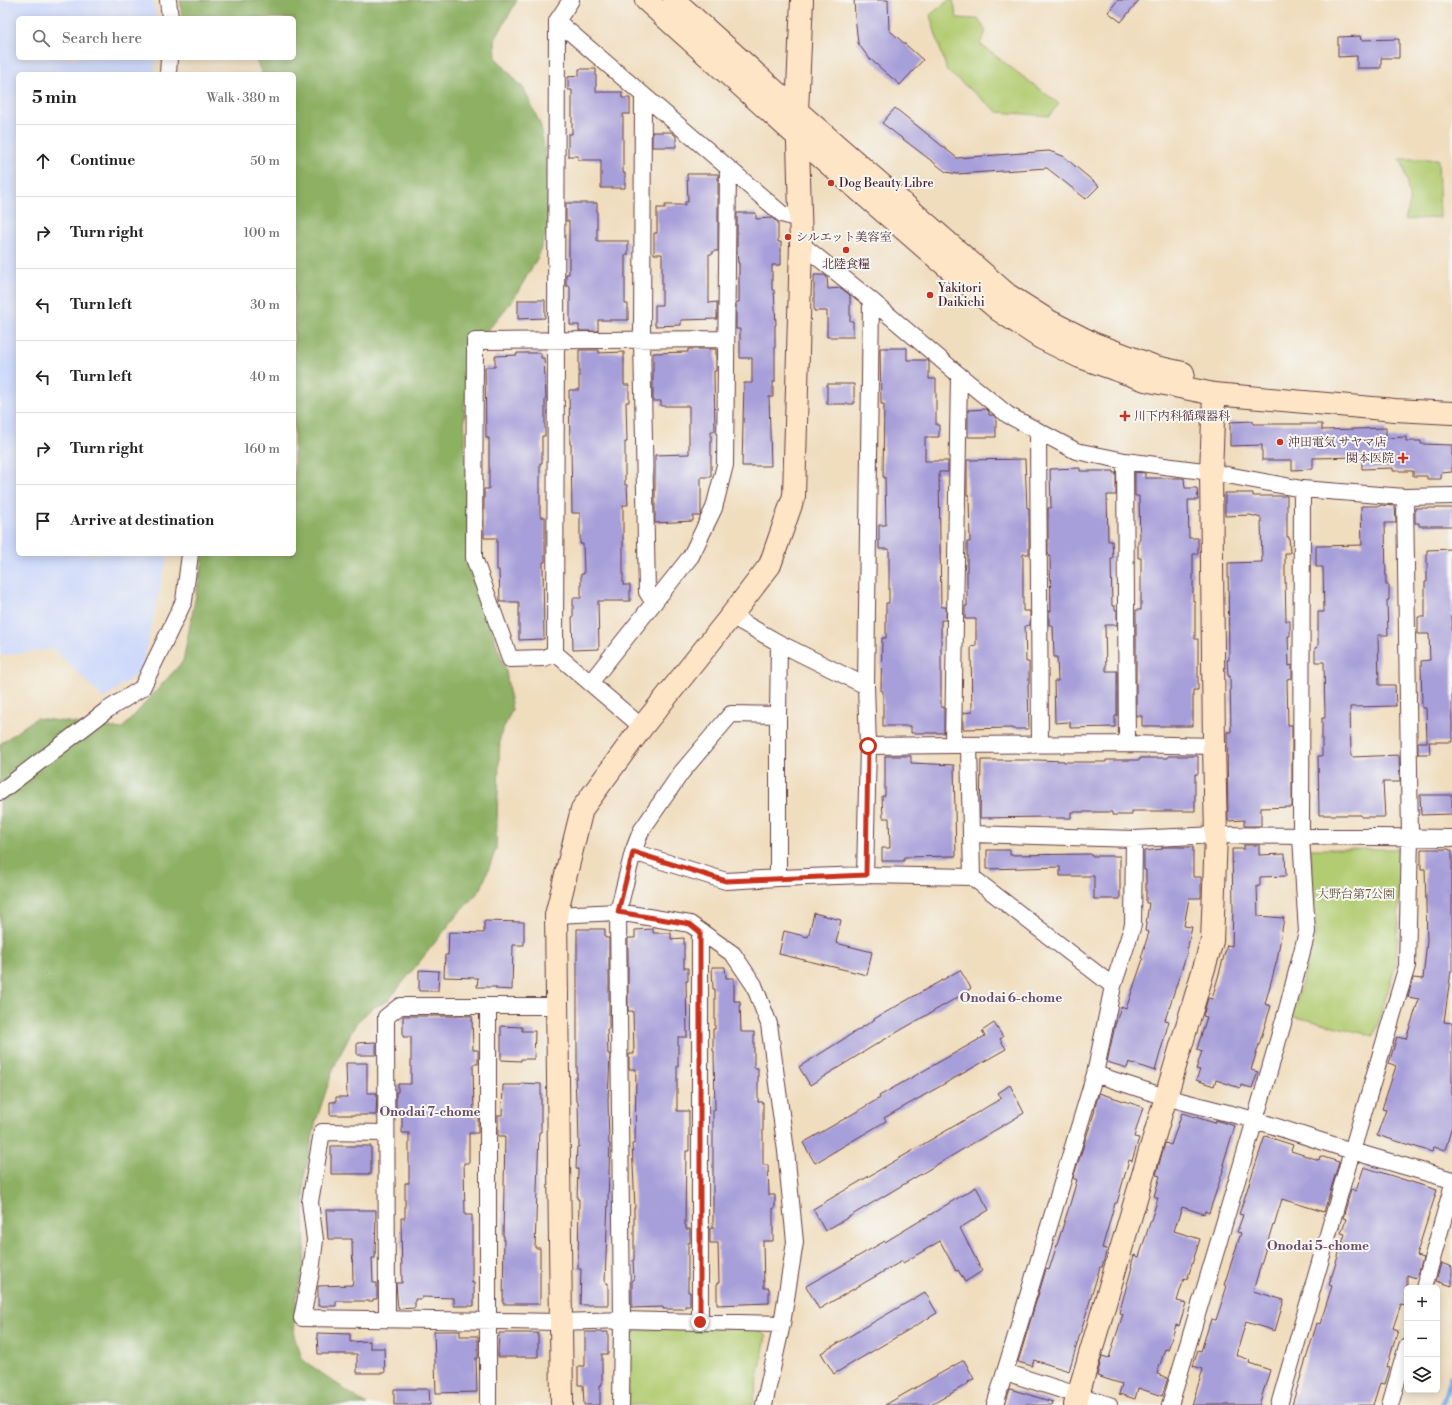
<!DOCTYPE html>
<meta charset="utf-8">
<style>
:root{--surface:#fff;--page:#f6f6f6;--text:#222;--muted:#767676;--line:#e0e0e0}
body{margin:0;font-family:"Libre Bodoni","Noto Serif JP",serif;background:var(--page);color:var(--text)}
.controls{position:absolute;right:12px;bottom:12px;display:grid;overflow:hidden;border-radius:6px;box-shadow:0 2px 10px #0003}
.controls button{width:36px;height:36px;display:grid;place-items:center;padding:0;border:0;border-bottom:1px solid var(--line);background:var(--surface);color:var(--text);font:20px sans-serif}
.stop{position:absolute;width:12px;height:12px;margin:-9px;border:3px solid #c8321e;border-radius:50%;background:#fff}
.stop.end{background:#c8321e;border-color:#fff;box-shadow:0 1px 4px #0008}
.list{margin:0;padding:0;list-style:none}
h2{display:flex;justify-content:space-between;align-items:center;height:52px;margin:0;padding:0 16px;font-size:17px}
h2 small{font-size:13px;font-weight:400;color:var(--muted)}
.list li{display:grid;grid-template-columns:26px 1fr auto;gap:12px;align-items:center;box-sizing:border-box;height:72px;padding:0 16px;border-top:1px solid var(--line)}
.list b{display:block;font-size:15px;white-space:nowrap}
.list em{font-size:13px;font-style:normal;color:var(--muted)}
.icon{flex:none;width:22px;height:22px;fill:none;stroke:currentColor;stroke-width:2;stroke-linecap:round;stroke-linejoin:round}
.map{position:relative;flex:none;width:1452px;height:1405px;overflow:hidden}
.search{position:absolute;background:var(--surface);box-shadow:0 2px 10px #0003;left:16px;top:16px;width:280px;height:44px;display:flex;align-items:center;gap:10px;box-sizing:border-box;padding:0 14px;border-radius:6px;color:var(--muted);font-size:15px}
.panel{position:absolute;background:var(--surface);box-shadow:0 2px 10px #0003;left:16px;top:72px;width:280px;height:484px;border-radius:6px}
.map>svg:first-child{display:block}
</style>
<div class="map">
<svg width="1452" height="1405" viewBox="0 0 1452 1405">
<rect width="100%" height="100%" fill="#f6f6f2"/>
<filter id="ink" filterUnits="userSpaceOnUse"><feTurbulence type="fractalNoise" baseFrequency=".025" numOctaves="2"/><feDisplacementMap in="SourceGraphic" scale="8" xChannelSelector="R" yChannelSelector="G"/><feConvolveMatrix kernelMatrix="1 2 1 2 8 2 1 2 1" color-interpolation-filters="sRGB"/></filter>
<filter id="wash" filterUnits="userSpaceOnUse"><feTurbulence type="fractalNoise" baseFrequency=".012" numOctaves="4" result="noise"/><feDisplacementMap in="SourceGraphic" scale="16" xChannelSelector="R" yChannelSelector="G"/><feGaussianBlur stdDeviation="0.9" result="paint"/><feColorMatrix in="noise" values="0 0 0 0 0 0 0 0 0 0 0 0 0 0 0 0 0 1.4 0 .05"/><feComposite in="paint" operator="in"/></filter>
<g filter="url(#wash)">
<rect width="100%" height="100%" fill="#f0ddbe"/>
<!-- built -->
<path fill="#cfdafa" d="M0,0H153L157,18H18V58H157L154,74H18V554H168L141,671L104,699L53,649L0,656Z"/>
<!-- green -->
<path fill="#b2cc71" stroke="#7e764e" d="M949,0H953L957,18L978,19L986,31L980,44L1059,104L1049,116L998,112L947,71L930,15Z
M1399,159H1438L1440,217L1405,220L1410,202L1404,167Z
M1310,849H1402L1396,964L1374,1036L1292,1016L1316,933Z
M752,1328L758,1330L766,1336L753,1405H628V1337L631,1332L637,1329Z"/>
<!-- forest -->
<path fill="#8db063" stroke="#6c6847" d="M180,0H517L495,40L496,58L524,89L541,126L553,211L538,257L513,300L474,347L464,406L467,502L475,582L506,671L512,710L500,736L496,849L481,889L457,915L388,1001L372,1008L356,1023L334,1067L316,1121L304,1177L305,1264L297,1292L294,1336L303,1360L367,1405H0V744L36,718L122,729L183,661L204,554H294V74H262L255,58H294V18H182Z"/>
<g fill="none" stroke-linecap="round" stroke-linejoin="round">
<!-- stream -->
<path stroke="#7dace7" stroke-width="5" d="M1443,1405L1452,1375"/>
</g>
<g id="blocks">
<!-- building -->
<path fill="#a79fd9" d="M854,0H888L889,30L923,60L900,85L868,57L858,43L855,16Z
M1118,0H1139L1121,22L1108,12Z
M1360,36L1361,40L1399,39V58H1381V68H1357V56L1338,57V37Z
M579,69H596V92H622V98H630V114H623V173H625V188H601V160H578V156H568V134H572V90H568V77L579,76Z
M895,108L957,158L1049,151L1063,156L1099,186L1086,199L1047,168L957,174L946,172L882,123Z
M652,132H671L676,136V147H652Z
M687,174H718V251H713V254H709V303L717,302V319L681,320V325L655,326V305H662V254H654V233H657V208H665V205H685V202H688Z
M566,203H597V241H628V255H625V304H628V320H598V331H579V325H570V286H566V274H569V221H566Z
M737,213H756V219L772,218L778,222V242H781V265H772V290H774L776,325H775V382H773V397H769L771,466H742L744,383H752V358H740V329H736V302H739V263H738L737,251Z
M814,275H824L827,277L828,289L841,288L850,295V321H853V337H827V311H814Z
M518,300H545V318L518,319Z
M880,348H907V360H927L929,362V379H936V425H939V437H925V461H948V472H939L941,607H946V620H941V707H944V733H911V726H883V691H881L882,638H886V603H889V549H879V525H886L885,477H883L884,404H881Z
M688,349H716V371H714L715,431H711V477H701V513L700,516H693V521L655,523V455L689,454V406H661V401H653V353L688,352Z
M579,350H599V353L624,352V385H629V402H626L627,442H625V485H627L628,505H623V585H630V601H598L599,649L573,650L572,617H573V598H581V574H584L583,544H580V513H572L571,444H570L569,390H579Z
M517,353H541V358H544L546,399H545V436H542V463H540V517H545V562H543L544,639L519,640V602H500L499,570H497V538H484V489H489V438H486L485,367H495V356L517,355Z
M827,384H854V404H827Z
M986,409L989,412V415H993L996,417V437H968V410Z
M1253,421V424H1322V430L1386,428V438L1406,437V441H1421V444L1452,445V472L1441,473V479H1427V476H1413V471H1393V468L1362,469V457L1313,458V469L1292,470V460H1262V445L1230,446V422Z
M1025,459L1027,508H1029V554H1023V611H1030V625L1025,626L1026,662H1029V684H1028L1029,729H1013V728L963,729V713L972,712L971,647L976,646V619H965V606H967V542H970L969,495H967V460Z
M1080,468V471H1113V473H1116V495H1107L1108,541H1112L1113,559H1111L1112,606H1115V610H1117V625H1105L1106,671H1117V716H1115V727L1070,728V722L1055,723L1054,681H1058L1057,657H1054L1053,626L1052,625H1049V611H1051L1050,558L1048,553V508H1051L1050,469Z
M1135,472L1145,473V478H1184L1185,488H1197L1198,500H1188L1189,538H1198V554H1193V601H1195V639H1198V690H1193V726H1142V716H1136V610H1141V558H1138V540H1140L1139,496H1135Z
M1225,493H1253V496H1287V537H1289L1290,553H1285V577L1286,621H1290V636H1288L1289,666L1292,665V678L1287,679L1288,725H1292V807L1261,808V826H1244V820L1228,821L1227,732H1231L1230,676H1228L1227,660H1229L1228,563L1262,562L1261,518L1250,515L1225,516Z
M1380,505L1395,506L1396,523H1385L1386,585H1389V600H1387L1388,635H1378L1379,685H1395L1396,706L1350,707L1351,755L1352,757L1399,755L1400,782H1383L1385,817H1361V815H1319L1318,756H1322V718H1325L1324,662H1315V648L1318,647V612H1324L1323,567H1316V546L1362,545L1361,506H1380Z
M1415,508H1452V526H1419V523H1415Z
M1452,549V742H1429L1430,754H1418V742H1427L1426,708H1422L1421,661L1430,660L1429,634H1418V617H1425V582H1427V550Z
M885,756H911V763L954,765L956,856L904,857V861H882V848H890L889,818H883L882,796H885Z
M1168,756H1198V774H1195V811H1132V815H1112V812H1071V818H1048V817L980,818L981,760H1037L1064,761V762H1106V760H1140V758H1168Z
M1420,795H1452V814L1421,815Z
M1244,845H1259V855L1285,854L1286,876L1260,877V886H1257L1258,916L1284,918L1277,960L1265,1004L1271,1006L1251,1070L1258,1072L1252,1088L1241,1085L1240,1088L1216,1080L1214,1086L1196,1080L1200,1070L1196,1069L1202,1051L1197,1049L1207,1017L1203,1016L1208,998L1212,999L1227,945L1232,946L1233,910L1232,849H1244Z
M1162,847H1193V877H1201V898H1189L1184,926L1192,927L1186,956L1165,1020L1169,1021L1155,1071L1129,1062L1127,1068L1107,1062L1115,1025L1121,1007L1126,1009L1143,959L1141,958L1149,932L1145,931L1149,903H1146V870H1144V851L1162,849Z
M1421,849H1449V850H1452V971H1451L1444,1022L1452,1023V1127L1445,1150L1434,1147L1432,1152L1377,1135L1386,1110L1382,1109L1396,1066L1389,1063L1397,1037L1406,1039L1419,999L1408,997L1413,978L1423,979L1427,941L1425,869H1421Z
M987,850H1010V855L1091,854V856H1120V899H1094V876H1060V867L987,869Z
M814,913L841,920L836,943L872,952L867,975L779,954L784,931L808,937Z
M484,921L524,922V945H513L512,990L496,989V987H477L478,978L444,977L445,955H448L449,932L484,933Z
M577,929H605V938H609V1029H607L608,1054H610L608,1100L609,1144H610L605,1283H608V1305H580L581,1269H578L579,1199H577L578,1169H576L577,1147H579L578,1101H576L575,1078H577Z
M653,929V933H671V939L684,938V968H688V981H686L687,1037H678V1066H677V1111H689V1151H686L685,1225H686V1229H690V1243H688V1292H690V1306H685V1309H663V1307L632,1308V1280H634L633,1260H634V1208H635L632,1144L635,1143L636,1069H629V1054H634L633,1011H628V938H635V930Z
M712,967H725L726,978H734V1001H740L741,1032H754V1068H758V1102H763V1165H768L769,1195H775V1208H773V1241H763L764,1288H769V1303L717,1305V1283H719L718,1243H710V1228H713V1110H715L714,1051H713V1029H715V989H713Z
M419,970L439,971L438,991H419Z
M960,970L971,988L965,993L875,1045L810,1085L799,1067L874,1020V1019Z
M403,1016H472L473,1050H478V1064H473L474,1117H478V1133H469V1163H464L465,1215H472V1283H474V1306H454V1298L422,1297V1299H415V1308L398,1309L396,1283H402L401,1218H405V1183H409V1133H402V1110H396V1092H398V1084H411V1037H403Z
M994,1023L1003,1037L1000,1039L1006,1049L884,1118L886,1121L815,1163L803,1143L880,1098L879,1096L985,1036L982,1031Z
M501,1026L522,1027V1031H535L534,1059H521V1061L501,1060Z
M376,1042V1055H357V1043Z
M346,1063H367V1093H377L376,1115H330V1102H336V1097H347Z
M521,1083L541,1084V1132H539L535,1248H540V1304H503L504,1236H503L505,1136H498V1115H502L503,1085H521Z
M1010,1085L1024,1113L825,1231L813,1209L1002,1098L998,1093Z
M1099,1093L1143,1107L1134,1137L1139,1138L1132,1161L1129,1160L1117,1203H1115L1102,1248L1107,1249L1102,1267H1100L1069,1371L1034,1360L1032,1366L1018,1362L1046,1269L1049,1270L1070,1204L1077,1180L1073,1178L1095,1110H1094Z
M1182,1113L1215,1123L1216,1120L1235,1126L1223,1164L1225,1165L1209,1213L1205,1211L1204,1214L1182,1207L1174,1231L1200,1239L1188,1277L1187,1279L1184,1278L1177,1301L1186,1303L1179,1326L1176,1325L1168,1350L1165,1349L1157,1374L1168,1378L1162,1396L1138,1388L1135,1399L1119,1394L1122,1384L1097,1376L1102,1356L1109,1358L1123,1314L1119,1313L1132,1267H1131L1134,1255L1139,1257L1158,1198L1154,1196L1160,1176L1156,1175L1165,1143L1171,1145Z
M1265,1136L1293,1145L1291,1151L1319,1160L1320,1156L1339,1162L1324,1212L1282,1199L1274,1225L1273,1224L1253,1291L1284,1300L1275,1331L1246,1322L1236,1355L1250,1360L1249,1363L1270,1370L1259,1405H1192L1203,1369L1193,1366L1198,1350L1201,1351L1211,1319L1216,1320L1227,1286L1224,1285L1241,1233L1237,1232L1243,1215L1239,1214Z
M331,1146H371V1174H331Z
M1364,1167L1437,1190L1416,1256L1423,1258L1418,1275L1416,1278L1407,1275V1299L1405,1305L1401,1304L1393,1328L1398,1330L1387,1367L1390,1368L1385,1384L1380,1383L1373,1405H1292L1317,1323L1320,1324L1332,1286L1329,1285L1345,1234L1341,1233L1346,1219L1343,1218L1351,1189L1356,1191Z
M976,1187L989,1210L960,1228L982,1271L965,1282L958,1270L956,1271L940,1241L903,1263L902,1261L819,1309L806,1286L885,1241V1242Z
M326,1210H376L375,1258H372L373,1283H377V1299H373V1301H336V1306H318V1286L352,1285L353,1282L352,1239H328Z
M1441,1263L1452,1267V1286L1436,1281Z
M925,1292L937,1313L834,1374L821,1353Z
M434,1331H460V1336H478V1358H476L477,1392L436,1393Z
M585,1332H608V1354H602V1385H600V1405H584L583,1385H578V1366H585Z
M317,1333L350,1334V1342L370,1341V1348H384L385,1373H357V1354H318Z
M499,1333H538V1357H498Z
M964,1360L974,1379L968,1381L969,1383L931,1405H885Z
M394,1389H429L430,1405H394Z
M1010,1389L1053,1402L1052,1405H1005Z"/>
</g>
</g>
<g filter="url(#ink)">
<use href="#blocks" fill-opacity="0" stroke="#633c41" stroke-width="1"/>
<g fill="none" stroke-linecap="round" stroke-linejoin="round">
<defs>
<path id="street" d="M168,0L170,18
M571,0L557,21L555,653L642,727
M557,21L782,214L799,219
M168,74L169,58
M643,95L642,340L647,592L654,603
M801,244L871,300L959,375L1008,415L1076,451L1125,461L1211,472L1302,489L1405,497L1452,496
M1038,432L1040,744
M1125,461L1127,744
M731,616L779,643L866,686
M555,653L544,658L510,659L474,558L475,341L726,339
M590,683L691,556L714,508L725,465L728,168
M953,745L1127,744L1214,746
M868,746L953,745L959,375
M0,792L107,710L142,688L184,601L190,554
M971,834L1134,839L1216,835L1452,838
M633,852L726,881L778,878V715
M865,875L972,877L969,746
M972,877L1113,986L1133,925L1134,839
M778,878L865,875L868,746L866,686L871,300
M556,915L618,912L690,924L733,954L754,985L769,1024L786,1151L795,1242L782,1324L764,1405
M488,1007V1405
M1095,1074L1165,1097L1255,1120L1352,1151L1452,1180
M386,1133L322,1132L310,1202L315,1240L311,1272L302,1318L561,1322L622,1320L782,1324
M1424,1288L1452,1188
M387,1318L386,1017L400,1006H557
M700,1322V932
M1005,1372L1109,1405
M621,1405L622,1320L618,912L633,852L641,831L681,773L731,714L778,715L779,643
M995,1405L1095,1074L1113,986
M1170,1405L1255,1120L1288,1006L1307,932L1301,837L1302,489
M1279,1405L1352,1151L1407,966L1410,838L1405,497
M1390,1405L1407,1346"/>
<path id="secondary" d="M646,0L798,137L931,253L1000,311L1041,338L1080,357L1145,380L1214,394L1395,410L1452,413
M674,0L797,111L1008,295L1049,321L1092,343L1156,367L1183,373
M562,1405L556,915L582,809L642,727L731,616L770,565L794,496L801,244L797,111L802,0
M1075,1405L1212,941L1216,835L1214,746L1211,472L1214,394"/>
</defs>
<!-- street casing -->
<use href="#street" stroke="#633c41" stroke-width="18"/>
<!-- secondary casing -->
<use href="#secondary" stroke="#633c41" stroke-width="24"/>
<!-- street -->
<use href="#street" stroke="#fff" stroke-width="16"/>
<!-- secondary -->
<use href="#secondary" stroke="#fee5c5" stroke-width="22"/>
</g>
</g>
<g fill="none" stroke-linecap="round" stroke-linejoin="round" filter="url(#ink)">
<!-- route -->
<path stroke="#c8321e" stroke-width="5" d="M700,1322V932L690,924L618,912L633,852L726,881L866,875L868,746"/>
</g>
<!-- markers -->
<g fill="#c8321e" stroke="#f6f6f2" stroke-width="1.5">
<circle cx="831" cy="183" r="4"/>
<circle cx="788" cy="237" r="4"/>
<circle cx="846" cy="250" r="4"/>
<circle cx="930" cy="295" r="4"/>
<path d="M1123 410h4v4h4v4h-4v4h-4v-4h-4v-4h4z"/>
<circle cx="1280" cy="442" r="4"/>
<path d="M1401 452h4v4h4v4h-4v4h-4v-4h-4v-4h4z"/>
</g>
<g text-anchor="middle" stroke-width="4" stroke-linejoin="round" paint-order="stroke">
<!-- poi labels -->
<g font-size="12" fill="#4a1f2b" stroke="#f6f6f2" text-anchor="start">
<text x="839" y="187">Dog Beauty Libre</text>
<text x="796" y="241">シルエット美容室</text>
<text x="846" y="268" text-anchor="middle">北陸食糧</text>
<text x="938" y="292">Yakitori<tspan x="938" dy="14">Daikichi</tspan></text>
<text x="1134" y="420">川下内科循環器科</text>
<text x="1288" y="446">沖田電気 サヤマ店</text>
<text x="1394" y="462" text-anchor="end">関本医院</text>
</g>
<!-- park labels -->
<g font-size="12" fill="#695340" stroke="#f6f6f2">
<text x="1356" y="898">大野台第7公園</text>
</g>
<!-- neighbourhood labels -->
<g font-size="13" font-weight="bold" fill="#6b4c68" stroke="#f6f6f2">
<text x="1011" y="1002">Onodai 6-chome</text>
<text x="430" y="1116">Onodai 7-chome</text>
<text x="1318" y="1250">Onodai 5-chome</text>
</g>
</g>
</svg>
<div class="controls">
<button>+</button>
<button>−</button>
<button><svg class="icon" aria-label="layers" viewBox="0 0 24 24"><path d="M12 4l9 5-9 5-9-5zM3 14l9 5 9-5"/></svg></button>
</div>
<div class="stop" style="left:868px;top:746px"></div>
<div class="stop end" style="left:700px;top:1322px"></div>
<div class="search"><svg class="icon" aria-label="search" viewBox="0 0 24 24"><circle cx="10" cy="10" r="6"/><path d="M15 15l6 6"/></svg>Search here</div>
<section class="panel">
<h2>5 min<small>Walk · 380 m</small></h2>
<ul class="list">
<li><svg class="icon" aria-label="ahead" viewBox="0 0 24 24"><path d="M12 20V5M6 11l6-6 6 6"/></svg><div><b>Continue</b></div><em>50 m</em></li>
<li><svg class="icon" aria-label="right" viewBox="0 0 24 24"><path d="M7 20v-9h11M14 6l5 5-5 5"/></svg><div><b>Turn right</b></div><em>100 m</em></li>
<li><svg class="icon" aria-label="left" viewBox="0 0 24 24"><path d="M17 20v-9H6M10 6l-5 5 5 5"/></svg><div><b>Turn left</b></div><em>30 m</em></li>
<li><svg class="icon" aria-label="left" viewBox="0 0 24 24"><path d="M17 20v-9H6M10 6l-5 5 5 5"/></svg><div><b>Turn left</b></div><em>40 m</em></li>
<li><svg class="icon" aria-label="right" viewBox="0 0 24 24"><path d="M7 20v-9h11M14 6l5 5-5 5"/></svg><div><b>Turn right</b></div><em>160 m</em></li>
<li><svg class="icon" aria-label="arrive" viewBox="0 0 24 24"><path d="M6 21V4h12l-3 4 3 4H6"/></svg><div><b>Arrive at destination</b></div></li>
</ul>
</section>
</div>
